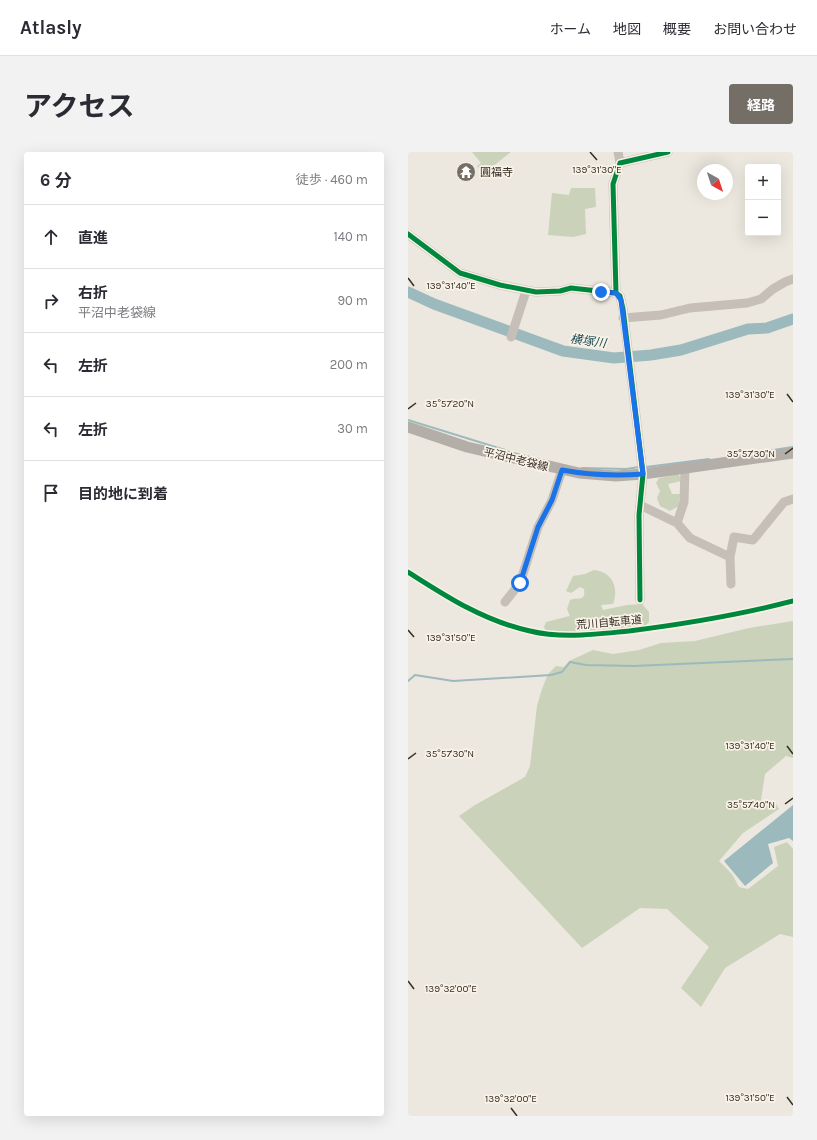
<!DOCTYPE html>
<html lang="ja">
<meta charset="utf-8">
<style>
:root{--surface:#fff;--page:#f2f2f3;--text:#2b2b33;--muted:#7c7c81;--line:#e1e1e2;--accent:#756e67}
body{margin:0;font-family:Karla,"Noto Sans JP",sans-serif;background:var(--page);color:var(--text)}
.controls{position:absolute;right:12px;top:12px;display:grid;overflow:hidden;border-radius:4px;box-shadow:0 4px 16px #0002}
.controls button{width:36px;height:36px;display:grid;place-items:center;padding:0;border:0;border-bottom:1px solid var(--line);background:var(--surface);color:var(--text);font:20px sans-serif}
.compass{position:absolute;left:289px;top:12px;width:36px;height:36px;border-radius:50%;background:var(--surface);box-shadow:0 4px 16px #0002;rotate:141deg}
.stop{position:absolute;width:12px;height:12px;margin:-9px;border:3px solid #1a73e8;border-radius:50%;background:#fff}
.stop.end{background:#1a73e8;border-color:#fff;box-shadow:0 1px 4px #0008}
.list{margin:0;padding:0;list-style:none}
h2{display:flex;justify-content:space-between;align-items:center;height:52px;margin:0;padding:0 16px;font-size:17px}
h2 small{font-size:13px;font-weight:400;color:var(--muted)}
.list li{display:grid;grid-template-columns:26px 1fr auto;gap:12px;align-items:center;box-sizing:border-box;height:64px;padding:0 16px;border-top:1px solid var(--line)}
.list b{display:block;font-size:15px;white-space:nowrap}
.list p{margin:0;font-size:13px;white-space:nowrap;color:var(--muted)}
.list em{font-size:13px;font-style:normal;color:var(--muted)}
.icon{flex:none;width:22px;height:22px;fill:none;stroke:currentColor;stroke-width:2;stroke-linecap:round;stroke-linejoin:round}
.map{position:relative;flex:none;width:385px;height:964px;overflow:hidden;border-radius:4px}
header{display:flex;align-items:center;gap:24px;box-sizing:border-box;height:56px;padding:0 20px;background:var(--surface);border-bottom:1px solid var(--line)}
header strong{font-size:19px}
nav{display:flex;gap:22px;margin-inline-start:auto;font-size:14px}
.intro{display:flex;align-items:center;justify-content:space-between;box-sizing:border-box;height:96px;padding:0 24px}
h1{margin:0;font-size:28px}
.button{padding:10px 18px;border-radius:4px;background:var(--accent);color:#fff;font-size:14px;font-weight:700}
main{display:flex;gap:24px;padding:0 24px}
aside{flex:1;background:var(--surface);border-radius:4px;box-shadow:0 4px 16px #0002}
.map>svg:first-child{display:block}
</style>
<header>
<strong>Atlasly</strong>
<nav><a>ホーム</a><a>地図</a><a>概要</a><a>お問い合わせ</a></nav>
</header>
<div class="intro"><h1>アクセス</h1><a class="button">経路</a></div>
<main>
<aside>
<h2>6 分<small>徒歩 · 460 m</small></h2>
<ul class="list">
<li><svg class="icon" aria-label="ahead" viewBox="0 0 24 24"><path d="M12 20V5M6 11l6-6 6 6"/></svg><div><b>直進</b></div><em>140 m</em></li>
<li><svg class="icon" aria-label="right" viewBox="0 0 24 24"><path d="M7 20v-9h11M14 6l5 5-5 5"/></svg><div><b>右折</b><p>平沼中老袋線</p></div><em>90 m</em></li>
<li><svg class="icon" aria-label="left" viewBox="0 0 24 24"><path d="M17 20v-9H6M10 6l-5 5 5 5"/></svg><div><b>左折</b></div><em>200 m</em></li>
<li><svg class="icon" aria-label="left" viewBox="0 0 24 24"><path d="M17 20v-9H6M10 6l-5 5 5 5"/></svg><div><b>左折</b></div><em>30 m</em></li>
<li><svg class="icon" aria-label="arrive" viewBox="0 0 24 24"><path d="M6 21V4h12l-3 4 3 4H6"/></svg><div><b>目的地に到着</b></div></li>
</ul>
</aside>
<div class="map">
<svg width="385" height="964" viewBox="0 0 385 964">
<rect width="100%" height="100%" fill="#ece8df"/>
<!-- green -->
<path fill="#cad2b9" d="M64,0H103L75,22L69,14L73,11Z
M163,36H187L188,55L177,57L178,82L165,85L140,83L144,41L161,43Z
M271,322L273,329L260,332L264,342H272L271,354L262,359L252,354L249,346L252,339L248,331L251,326Z
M186,418C205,420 211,436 205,452L193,453L195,458L219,453L234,452L241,460V470L238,473C230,477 207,482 199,478C190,483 185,478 177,479C164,481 151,481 138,480L136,475L138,470L162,464L159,457L162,448C170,445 178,450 176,437L172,435L163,441L158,439L165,424L177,422Z
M385,469V606L378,604L357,622L353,648L368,652L371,657L335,681L311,709L324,722L331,735L340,737L370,714L366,695L379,690L385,697V785L372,782L317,816L293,855L273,836L301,795L259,757L232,756L174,796L51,664L67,653L117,625L122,614L129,554L134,537L140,522L148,514L156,515L161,509L185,498L205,502L231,498L253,491L287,489L341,476Z"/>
<!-- water -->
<path fill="#9cbabd" d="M385,653V689L381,686L360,692L365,711L337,734L316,709Z"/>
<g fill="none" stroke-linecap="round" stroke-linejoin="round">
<!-- stream -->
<path stroke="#9cbabd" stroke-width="2" d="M0,268L97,298
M353,300L385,295
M238,315L301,307
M174,316L218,317L231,315
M0,529L7,523L45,529L143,523L154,520L162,510L178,513L226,514L385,507"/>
<!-- river -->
<path stroke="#9cbabd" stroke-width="11" d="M0,140L26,152L155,199L206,206L243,203L273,198L340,177L359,176L385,167"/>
<!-- minor -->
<path stroke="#c5bfb8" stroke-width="9" d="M210,0L212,11
M0,82L52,121L92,133L128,140L152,139L163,136L208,141
M215,166L253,163L282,156L339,151L353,147L365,137L377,130L385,127
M103,185L118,139
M232,353L269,371L282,386L322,405
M269,371L276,350L277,316
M323,432L322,405L326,385L345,388L376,350L385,347
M232,448L231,363L235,322L215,157L212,144L208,141L205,32L212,11L260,0
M97,450L112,431L130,375L144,348L154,318"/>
<!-- major -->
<path stroke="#b3aea8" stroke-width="11" d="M0,275L59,295L171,321L208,324L235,322L385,301"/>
<defs>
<path id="cycleway" d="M0,82L52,121L92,133L128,140L152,139L163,136L208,141
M0,420C39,445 76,469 122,479C154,487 189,482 221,479C277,472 331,463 385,449
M232,448L231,363L235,322L215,157L212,144L208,141L205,32L212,11L260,0"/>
</defs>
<!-- cycleway casing -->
<use href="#cycleway" stroke="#f9f2e6" stroke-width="8"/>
<!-- cycleway -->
<use href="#cycleway" stroke="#00873e" stroke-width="5"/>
</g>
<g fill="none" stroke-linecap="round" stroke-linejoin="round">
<!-- route -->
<path stroke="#1a73e8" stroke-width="5" d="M112,431L130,375L144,348L154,318C181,323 208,324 235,322L213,148L208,141L193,140"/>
</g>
<!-- ticks -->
<path fill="none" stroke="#352d27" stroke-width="1.5" d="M182,0L189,8M0,126L6,134M379,242L385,250M0,257L8,251M377,302L385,296M0,478L6,485M379,594L385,602M0,607L8,601M377,652L385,646M0,829L6,837M379,945L385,953M103,956L109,964"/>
<!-- icons -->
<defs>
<symbol id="temple-disc" viewBox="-11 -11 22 22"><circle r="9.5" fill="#756e67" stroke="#f9f2e6"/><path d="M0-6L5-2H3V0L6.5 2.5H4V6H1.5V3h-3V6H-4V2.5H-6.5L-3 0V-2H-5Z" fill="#fff"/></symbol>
</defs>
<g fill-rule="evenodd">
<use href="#temple-disc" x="47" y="9" width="22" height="22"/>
</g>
<g text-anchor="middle" stroke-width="3.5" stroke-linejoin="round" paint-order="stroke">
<!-- poi labels -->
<g font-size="11" fill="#352d27" stroke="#f9f2e6" text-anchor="start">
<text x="72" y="24">圓福寺</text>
</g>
<!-- street labels -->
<g font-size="11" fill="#352d27" stroke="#f9f2e6">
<text transform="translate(108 307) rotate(14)" y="4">平沼中老袋線</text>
<text transform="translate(201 470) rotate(-5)" y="4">荒川自転車道</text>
</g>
<!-- water labels -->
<g font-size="12" font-style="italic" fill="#1d4c56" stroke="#f9f2e6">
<text transform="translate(180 189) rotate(8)" y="4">横塚川</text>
</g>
</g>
<g font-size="10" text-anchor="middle" fill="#352d27" stroke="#f9f2e6" stroke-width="3.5" stroke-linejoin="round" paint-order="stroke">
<text x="189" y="21">139°31'30"E</text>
<text x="43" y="137">139°31'40"E</text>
<text x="342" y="246">139°31'30"E</text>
<text x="42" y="255">35°57'20"N</text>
<text x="343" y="305">35°57'30"N</text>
<text x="43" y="489">139°31'50"E</text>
<text x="342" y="597">139°31'40"E</text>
<text x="42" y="605">35°57'30"N</text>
<text x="343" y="656">35°57'40"N</text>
<text x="43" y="840">139°32'00"E</text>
<text x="342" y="949">139°31'50"E</text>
<text x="103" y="950">139°32'00"E</text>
</g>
</svg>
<div class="controls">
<button>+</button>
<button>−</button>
</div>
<svg class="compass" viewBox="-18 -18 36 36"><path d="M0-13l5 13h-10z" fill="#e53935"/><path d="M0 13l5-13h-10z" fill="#7c7c81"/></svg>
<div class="stop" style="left:112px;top:431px"></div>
<div class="stop end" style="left:193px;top:140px"></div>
</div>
</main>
